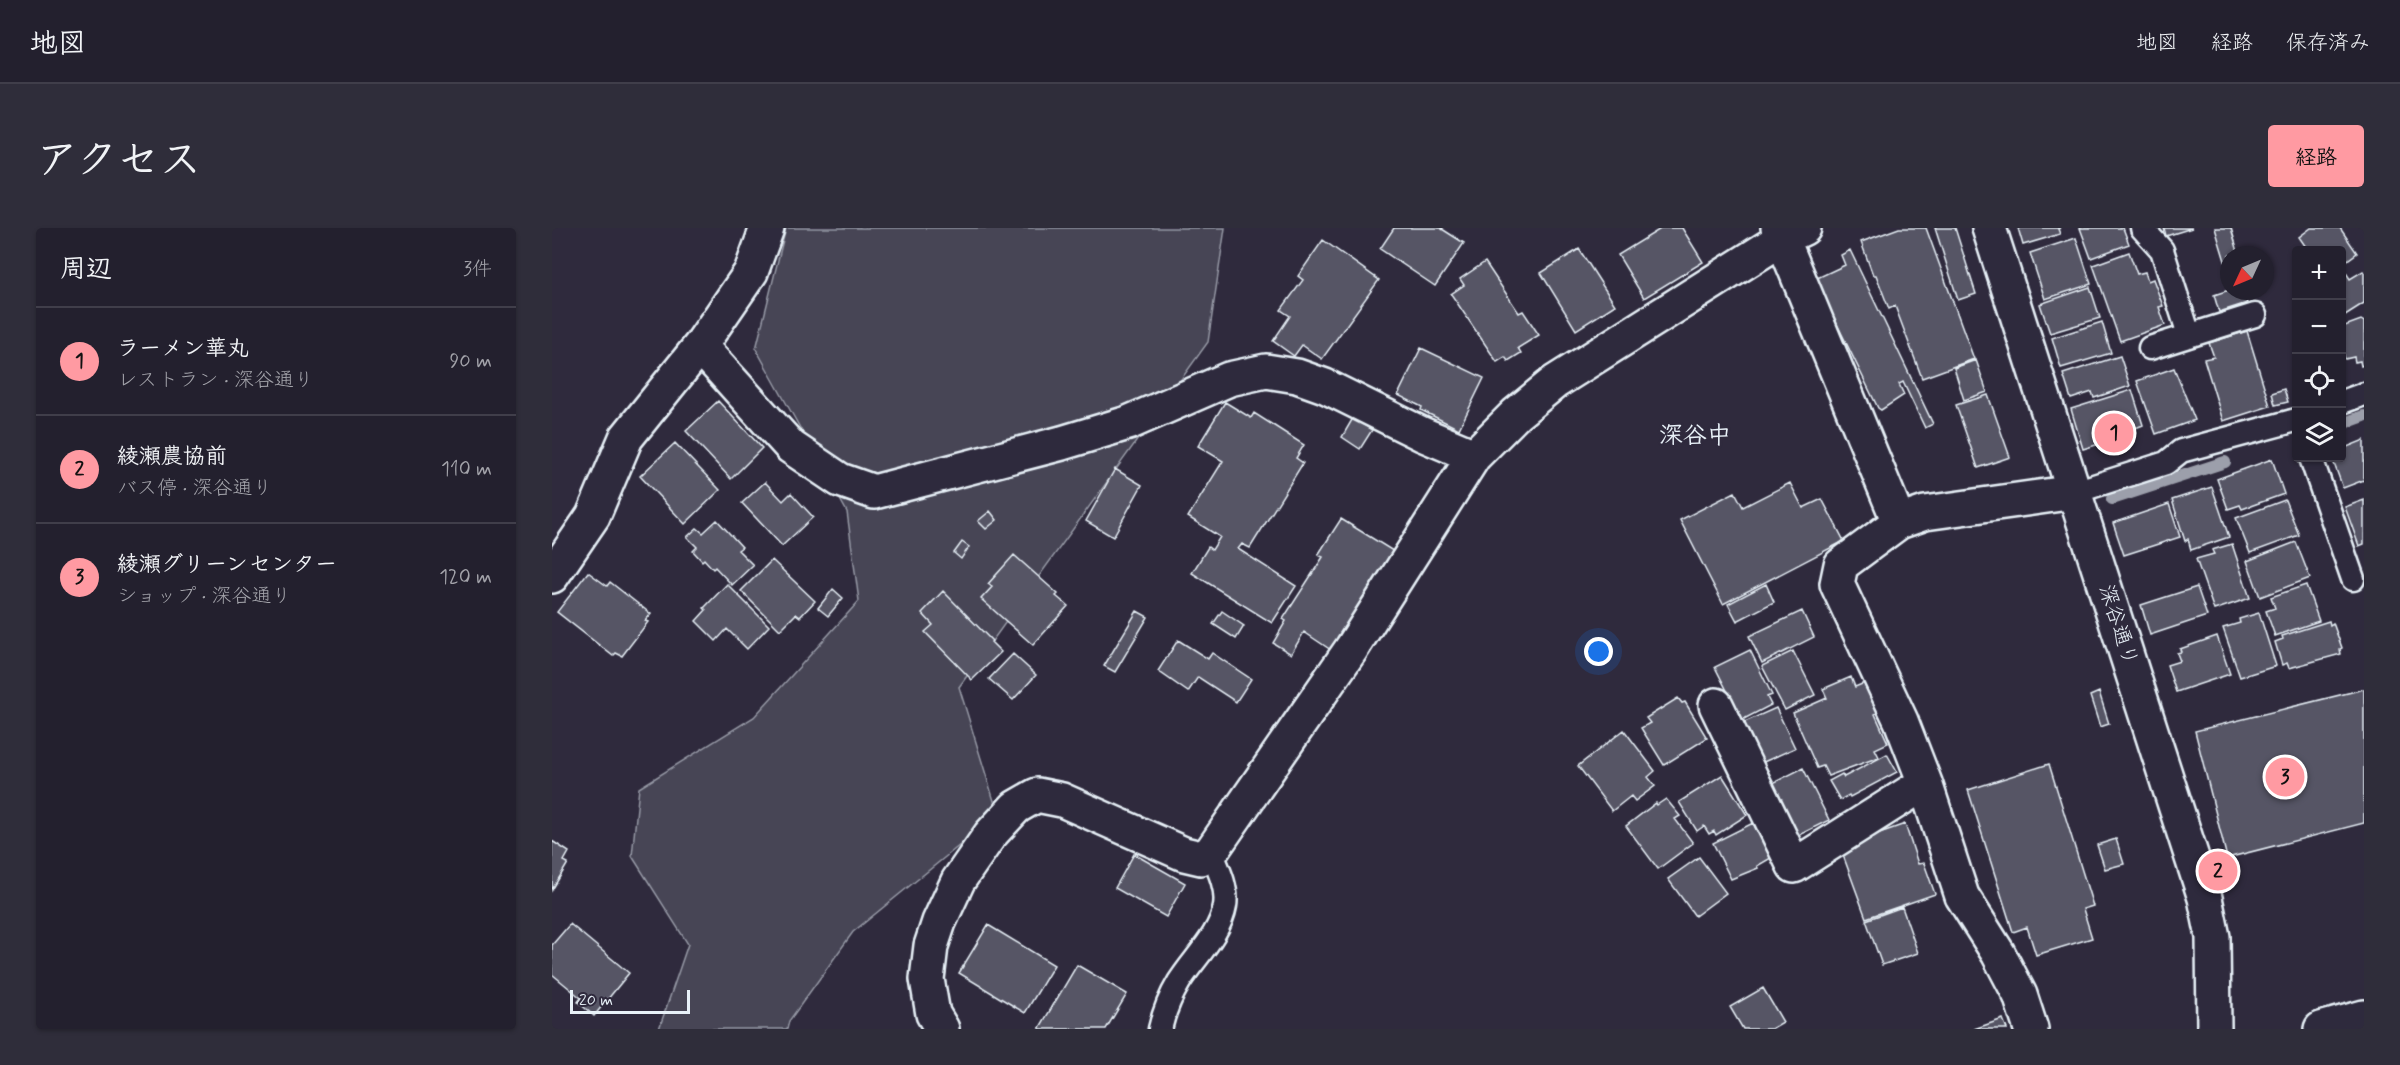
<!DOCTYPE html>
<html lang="ja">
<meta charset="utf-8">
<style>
:root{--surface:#23202e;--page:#2f2d3a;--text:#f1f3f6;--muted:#a3a3aa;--line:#403e4a;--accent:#ff9aa2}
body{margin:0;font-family:Mynerve,"Klee One",sans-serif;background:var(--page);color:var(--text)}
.controls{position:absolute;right:18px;top:18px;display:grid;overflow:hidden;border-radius:6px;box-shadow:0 2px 4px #0004}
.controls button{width:54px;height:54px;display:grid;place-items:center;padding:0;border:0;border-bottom:2px solid var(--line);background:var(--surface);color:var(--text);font:30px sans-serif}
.compass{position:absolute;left:1668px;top:18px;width:54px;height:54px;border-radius:50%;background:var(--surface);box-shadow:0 2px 4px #0004;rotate:226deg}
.scale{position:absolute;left:18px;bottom:15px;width:120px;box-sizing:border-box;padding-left:6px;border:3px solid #e8f1f8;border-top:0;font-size:16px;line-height:21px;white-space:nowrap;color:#e8f1f8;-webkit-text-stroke:4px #2f2a3d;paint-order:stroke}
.you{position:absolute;left:1047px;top:424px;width:21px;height:21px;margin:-15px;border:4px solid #fff;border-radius:50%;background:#1a73e8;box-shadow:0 0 0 9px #1a73e833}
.badge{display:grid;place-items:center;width:39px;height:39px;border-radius:50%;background:var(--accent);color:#111;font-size:20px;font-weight:700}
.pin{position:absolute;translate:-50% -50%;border:3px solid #fff;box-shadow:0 2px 6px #0006}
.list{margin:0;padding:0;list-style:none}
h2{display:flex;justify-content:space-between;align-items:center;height:78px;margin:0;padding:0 24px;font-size:26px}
h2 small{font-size:20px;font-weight:400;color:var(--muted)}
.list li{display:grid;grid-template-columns:39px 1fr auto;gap:18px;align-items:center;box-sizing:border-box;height:108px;padding:0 24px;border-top:2px solid var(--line)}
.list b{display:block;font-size:22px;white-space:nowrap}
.list p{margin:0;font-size:20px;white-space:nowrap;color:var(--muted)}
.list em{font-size:20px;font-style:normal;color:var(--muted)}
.icon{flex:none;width:33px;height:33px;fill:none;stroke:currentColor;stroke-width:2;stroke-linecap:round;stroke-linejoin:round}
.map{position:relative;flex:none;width:1812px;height:801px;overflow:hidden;border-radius:6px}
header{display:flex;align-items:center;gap:36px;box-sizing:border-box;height:84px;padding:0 30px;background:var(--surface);border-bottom:2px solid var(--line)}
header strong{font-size:28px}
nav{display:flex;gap:33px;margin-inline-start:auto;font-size:21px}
.intro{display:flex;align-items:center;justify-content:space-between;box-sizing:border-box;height:144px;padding:0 36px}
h1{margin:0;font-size:42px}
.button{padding:15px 27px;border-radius:6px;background:var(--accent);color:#111;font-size:21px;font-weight:700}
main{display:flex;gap:36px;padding:0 36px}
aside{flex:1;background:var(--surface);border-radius:6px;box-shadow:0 2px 4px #0004}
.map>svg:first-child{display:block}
</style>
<header>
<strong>地図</strong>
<nav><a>地図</a><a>経路</a><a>保存済み</a></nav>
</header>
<div class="intro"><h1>アクセス</h1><a class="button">経路</a></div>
<main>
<aside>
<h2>周辺<small>3件</small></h2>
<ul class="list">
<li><span class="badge">1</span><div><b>ラーメン華丸</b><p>レストラン · 深谷通り</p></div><em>90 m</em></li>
<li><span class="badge">2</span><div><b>綾瀬農協前</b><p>バス停 · 深谷通り</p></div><em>110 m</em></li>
<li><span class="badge">3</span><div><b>綾瀬グリーンセンター</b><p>ショップ · 深谷通り</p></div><em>120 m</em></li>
</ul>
</aside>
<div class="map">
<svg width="1812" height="801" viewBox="0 0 1812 801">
<rect width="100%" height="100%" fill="#2f2a3d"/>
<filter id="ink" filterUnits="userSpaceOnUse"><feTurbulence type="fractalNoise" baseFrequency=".0167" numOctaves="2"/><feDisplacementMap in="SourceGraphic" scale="12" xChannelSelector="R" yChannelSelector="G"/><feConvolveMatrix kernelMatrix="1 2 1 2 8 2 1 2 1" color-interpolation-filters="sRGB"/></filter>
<g filter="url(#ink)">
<!-- green -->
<path fill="#464455" stroke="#979aa6" stroke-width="1.5" d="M234,0H673L656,114L407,459L446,586L301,704L237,793L235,801H107L136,716L80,628L87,560L202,489L307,373L295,284L204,121Z"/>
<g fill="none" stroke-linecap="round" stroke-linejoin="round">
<!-- stream -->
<path stroke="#9c9fab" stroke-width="12" d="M1790,196L1812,188
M1560,271L1673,234"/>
</g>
<!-- building -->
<path fill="#575565" stroke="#e8f1f8" stroke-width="1.5" d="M842,0H891L890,1L912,15L883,58L828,21Z
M1110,0H1130L1151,34L1092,70L1066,27Z
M1347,0H1374L1422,131L1370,150L1343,78L1337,81L1324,47H1321L1309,14Z
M1383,0H1403L1424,66L1406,72Z
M1466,0H1508L1506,1L1508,6L1471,17Z
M1528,0H1571L1577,16L1539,30Z
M1612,0H1640L1614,8Z
M1663,0H1679L1687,27H1677V46Z
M1759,0H1788L1805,25L1790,36V22H1756L1747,9Z
M1524,10L1539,56L1493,71L1478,25Z
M771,12L827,52L770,131L750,117L742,128L721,113L738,88L729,82L751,52L746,48Z
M1027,21L1063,77L1024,102L989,45Z
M1298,22L1381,196L1373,200L1351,154L1347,156L1352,167L1329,182L1326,180L1263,51L1293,37L1289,27Z
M1577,24L1585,46L1593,44L1596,53L1601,51L1611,78L1607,79L1613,97L1568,113L1541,37Z
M933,34L967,85L971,83L987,107L966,120L969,125L956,133L953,129L945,134L899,66L912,57L908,51Z
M1791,40L1798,51L1811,43L1812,45V75L1790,89Z
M1538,59L1548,90L1498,105L1488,76Z
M1677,62L1691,63L1695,75L1667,84L1662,67Z
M1809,92L1812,94V137L1809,138L1808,133L1803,134L1802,129L1793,131L1790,121V99Z
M1550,94L1559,125L1509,140L1500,110Z
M1695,103L1718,178L1671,193L1652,131L1662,129L1657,115Z
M869,120L932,150L907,201L869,182L870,179L846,167Z
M1568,128L1578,158L1542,170L1540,164L1519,171L1511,146Z
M1424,132L1435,164L1412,172L1402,140Z
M1622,140L1643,192L1604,206L1585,153Z
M1732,161L1736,174L1723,177L1720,165Z
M1580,162L1591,197L1581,201L1583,205L1531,221L1519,181Z
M1436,167L1458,229L1426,240L1404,177Z
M166,173L210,220L179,251L134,203Z
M673,174L699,190L702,185L752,217L744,230L751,235L698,320L690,316L686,321L744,358L720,395L640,345L656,319L660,322L668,309L636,289L671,233L646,218Z
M801,190L820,202L808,221L790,209Z
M1812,212V252L1791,260L1780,230H1790V221Z
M123,215L168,262L133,296L88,248Z
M1720,231L1732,266L1690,281L1688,277L1676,281L1665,251Z
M563,241L590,257L561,309L534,293Z
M213,254L231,273L239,265L261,289L230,318L190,275Z
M1238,255L1251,280L1270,271L1292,313L1171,376L1128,292L1183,264L1191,279Z
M1660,259L1677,309L1639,322L1636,311L1633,313L1620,272Z
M1733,272L1747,307L1698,325L1684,290Z
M1812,272V316L1807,318L1793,279Z
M1617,276L1628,309L1572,327L1561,295Z
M438,283L445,292L434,301L426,293Z
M789,291L841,323L779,422L752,404L739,426L721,415L734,393L731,391L771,329L766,327Z
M165,292L190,319L186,322L201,337L180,357L163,339L161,341L152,331L150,333L141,323L145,319L135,309L145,300L151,305Z
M410,314L417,319L409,331L402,325Z
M1744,314L1758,350L1708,369L1695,333Z
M1680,316L1698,370L1662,382L1644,331L1662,326L1660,322Z
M462,327L506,366L504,368L516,378L481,417L429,371L440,359L436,356Z
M220,332L263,373L248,389L244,386L228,402L189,363Z
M36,344L55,358L58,354L99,386L93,393L96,394L70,428L64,425L61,428L5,384Z
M175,356L217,398L195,421L175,401L164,413L144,393L154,382L152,380Z
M1214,356L1222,374L1185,393L1176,376Z
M1754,357L1767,393L1723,408L1714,383L1723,380L1719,369Z
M1645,359L1655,388L1598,407L1589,377Z
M281,361L291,370L276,388L266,380Z
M391,363L440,413L439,414L449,424L420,452L373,404L381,397L370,385Z
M585,383L596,389L563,444L552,438Z
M670,383L692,398L684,411L661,396Z
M1250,383L1262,409L1210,435L1197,408Z
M1707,385L1724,438L1688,449L1671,400L1688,395L1687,391Z
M1777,393L1778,397L1781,395L1790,420L1788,421L1789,426L1737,440L1735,435L1730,437L1723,414L1731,411L1730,408Z
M1665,408L1678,446L1624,464L1615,437L1628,433L1625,425L1629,424L1628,421Z
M626,412L656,431L660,425L699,451L684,474L646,449L636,464L606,443Z
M1198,422L1220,467L1215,469L1219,477L1190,492L1163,439Z
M1241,423L1263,467L1233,482L1210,438Z
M461,426L484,447L461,472L437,451Z
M1299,449L1303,459L1315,454L1328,483L1323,486L1336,515L1323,521L1327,529L1276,548L1271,538L1265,540L1241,485L1275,470L1271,461Z
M1812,461V595L1675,630L1643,503Z
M1547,464L1557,496L1548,499L1538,468Z
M1126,470L1130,475L1133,474L1155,510L1112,537L1089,500L1098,495L1094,490Z
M1224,480L1243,520L1207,536L1188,496Z
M1072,502L1103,543L1096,549L1103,558L1083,573L1079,568L1060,583L1026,538Z
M1335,526L1345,544L1298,569L1297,567L1288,572L1277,553L1290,546L1292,549Z
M1497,536L1541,678L1531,681L1540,710L1484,727L1475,699L1461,704L1416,562Z
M1251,540L1277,592L1243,609L1217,557Z
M1170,547L1195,587L1164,607L1162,603L1157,606L1152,598L1145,603L1127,574Z
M1114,571L1128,588L1123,591L1141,615L1106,641L1074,598L1104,575L1105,577Z
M1201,595L1219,630L1205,638L1206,640L1179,651L1161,615Z
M1353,596L1366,636L1372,635L1383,666L1314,690L1288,619Z
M1564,611L1572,636L1553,641L1545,617Z
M0,613L17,624L12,633L16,635L0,662Z
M582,626L633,655L614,689L563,660Z
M1147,629L1174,665L1143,688L1116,651Z
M1350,679L1366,725L1330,737L1314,692Z
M18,696L77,745L42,788L26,774L29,770L0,746V717Z
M436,697L502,737L473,785L407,745Z
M525,737L575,766L554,801H487Z
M1211,760L1231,794L1219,801H1191L1178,779Z
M1451,791L1455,801H1422Z"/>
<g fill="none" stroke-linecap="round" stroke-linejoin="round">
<defs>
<path id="lane" d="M1590,0L1610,22L1637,107
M1598,120L1703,87
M1790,174L1812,166
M1759,230L1801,351
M1523,264L1614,235L1629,223L1744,192
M608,801C612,784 618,769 627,754C642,730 668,707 673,678C676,660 666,640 659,624"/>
<path id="street" d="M1226,0L1347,294
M148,118L239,219L288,252L322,264L510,215L576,195L677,151L714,143L745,148L773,158L870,206L922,228
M0,348L41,288L74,210L148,118L199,44L215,0
M1164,477L1242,638L1373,555
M390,801L381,786L375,751L379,718L387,694L406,653L438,607L464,579L485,567L510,572L632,626L649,630L659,624L800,420L922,228L964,186L1003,154L1231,10L1252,0
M1479,801L1468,767L1446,725L1410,668L1373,555L1349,493L1285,356L1289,337L1347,294L1373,285L1523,264
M1769,801L1812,789"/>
<path id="secondary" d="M1437,0L1653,670L1661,709L1662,801"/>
</defs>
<!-- lane casing -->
<use href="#lane" stroke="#e8f1f8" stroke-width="27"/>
<!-- street casing -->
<use href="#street" stroke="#e8f1f8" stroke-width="38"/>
<!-- secondary casing -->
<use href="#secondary" stroke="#e8f1f8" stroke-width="38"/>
<!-- lane -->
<use href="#lane" stroke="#2f2a3d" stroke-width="22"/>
<!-- street -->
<use href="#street" stroke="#2f2a3d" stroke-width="33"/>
<!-- secondary -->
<use href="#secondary" stroke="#2f2a3d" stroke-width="33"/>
</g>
</g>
<g text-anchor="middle" stroke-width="5" stroke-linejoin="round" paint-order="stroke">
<!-- street labels -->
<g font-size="21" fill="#e8f1f8" stroke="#2f2a3d">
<text transform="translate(1567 397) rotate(72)" y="7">深谷通り</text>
</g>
<!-- quarter labels -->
<g font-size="24" font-weight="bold" fill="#e8f1f8" stroke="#2f2a3d">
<text x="1143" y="215">深谷中</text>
</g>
</g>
</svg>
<div class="controls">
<button>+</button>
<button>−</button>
<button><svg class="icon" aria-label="locate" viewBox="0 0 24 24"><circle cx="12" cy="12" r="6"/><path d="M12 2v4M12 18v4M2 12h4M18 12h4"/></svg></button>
<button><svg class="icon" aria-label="layers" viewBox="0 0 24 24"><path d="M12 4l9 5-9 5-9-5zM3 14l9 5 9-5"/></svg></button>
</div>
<svg class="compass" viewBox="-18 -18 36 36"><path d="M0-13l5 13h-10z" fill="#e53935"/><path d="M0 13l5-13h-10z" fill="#a3a3aa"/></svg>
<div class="scale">20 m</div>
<div class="you"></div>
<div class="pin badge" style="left:1562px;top:205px">1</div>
<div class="pin badge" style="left:1666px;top:643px">2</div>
<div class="pin badge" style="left:1733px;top:549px">3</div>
</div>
</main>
